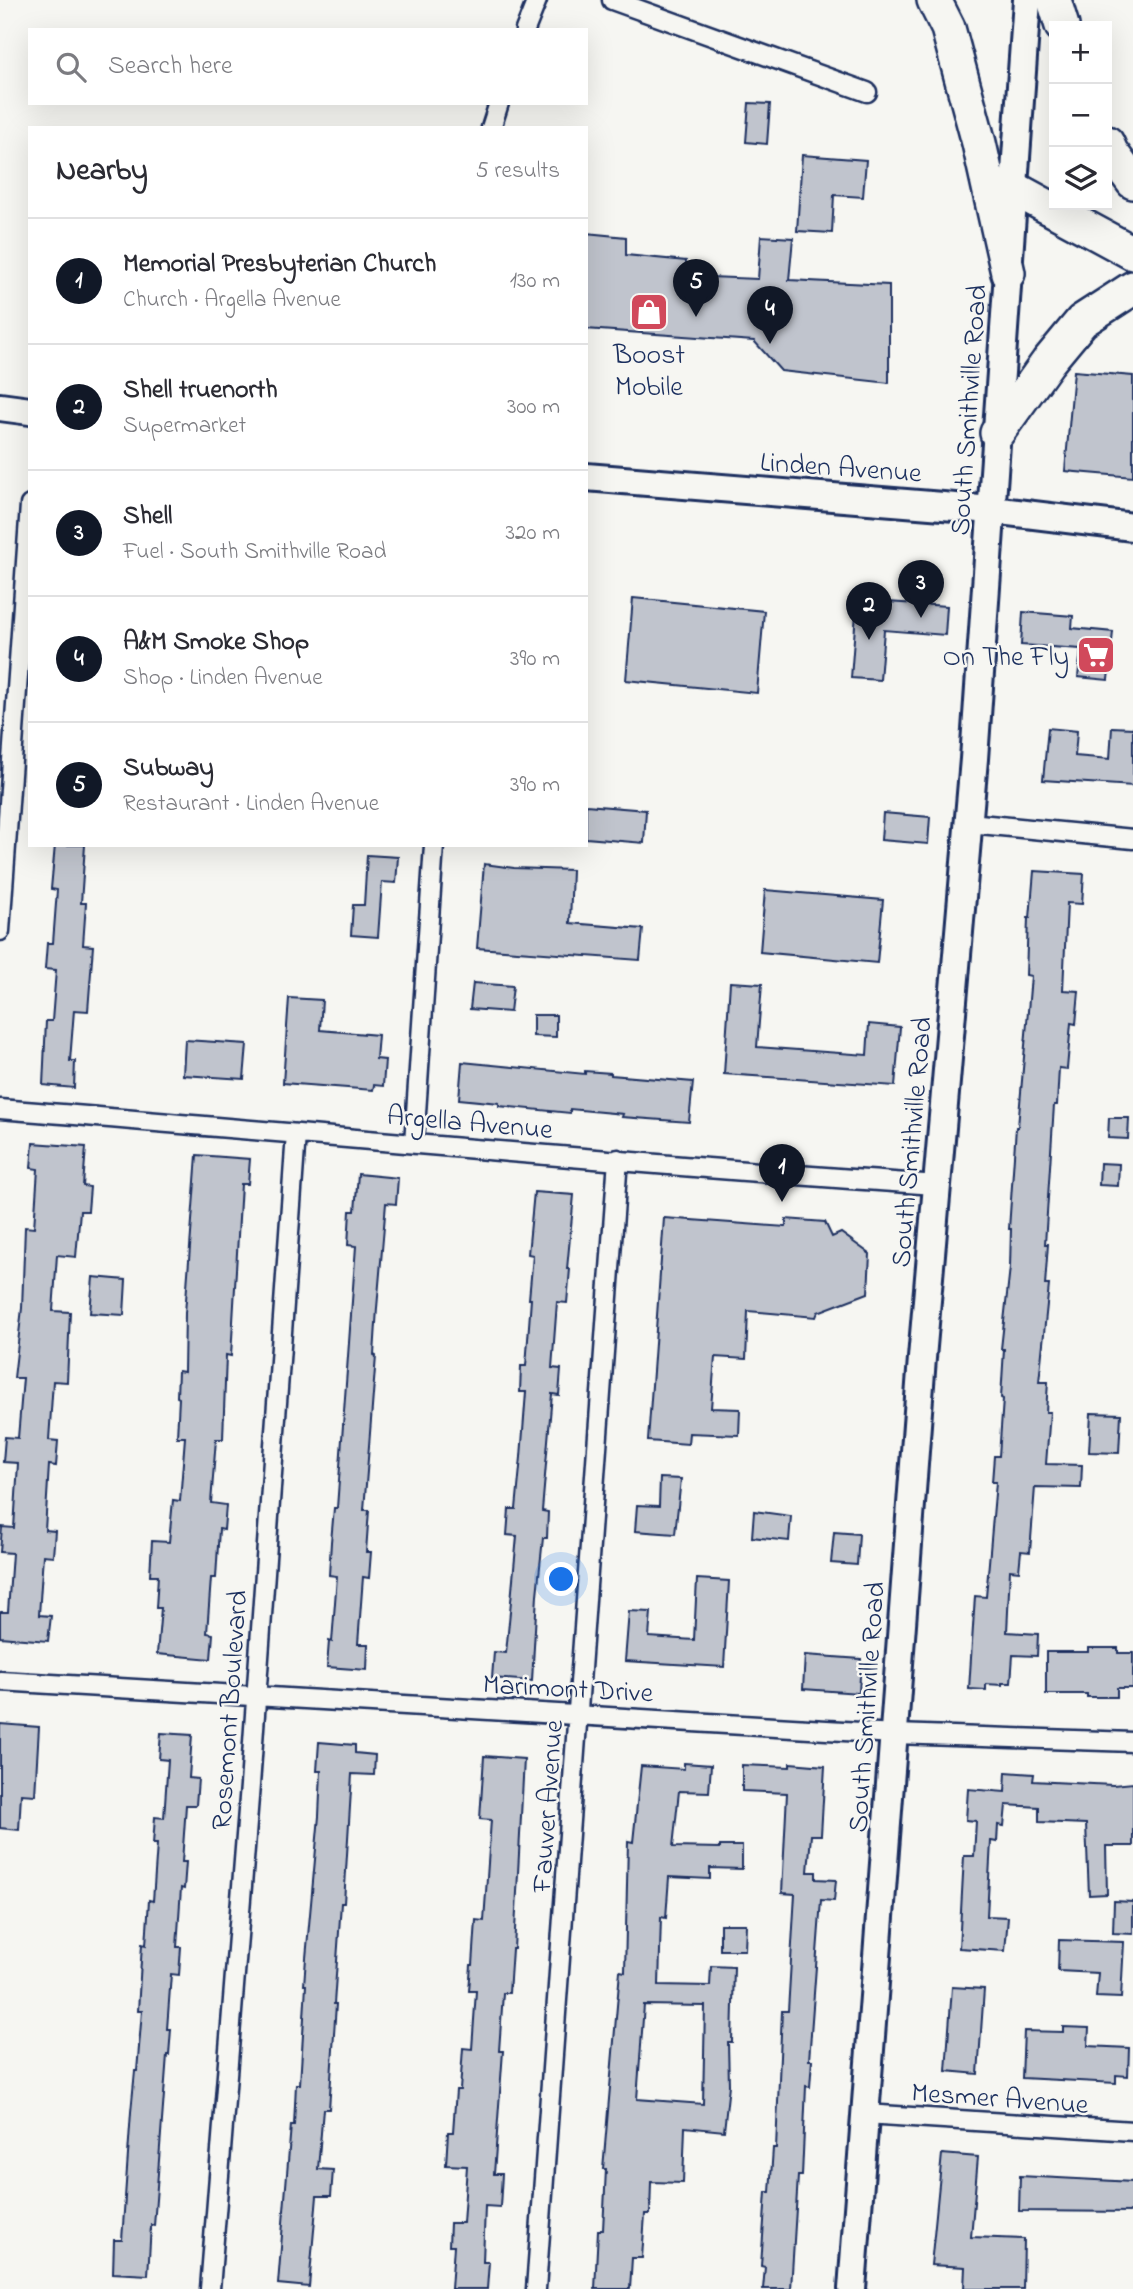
<!DOCTYPE html>
<meta charset="utf-8">
<style>
:root{--surface:#fff;--page:#f2f2f3;--text:#2b2b33;--muted:#7c7c81;--line:#e1e1e2;--accent:#111827}
body{margin:0;font-family:"Indie Flower",sans-serif;background:var(--page);color:var(--text)}
.controls{position:absolute;right:21px;top:21px;display:grid;overflow:hidden;border-radius:0px;box-shadow:0 7px 28px #0002}
.controls button{width:63px;height:63px;display:grid;place-items:center;padding:0;border:0;border-bottom:2px solid var(--line);background:var(--surface);color:var(--text);font:35px sans-serif}
.you{position:absolute;left:562px;top:1580px;width:24px;height:24px;margin:-18px;border:5px solid #fff;border-radius:50%;background:#1a73e8;box-shadow:0 0 0 10px #1a73e833}
.badge{display:grid;place-items:center;width:46px;height:46px;border-radius:50%;background:var(--accent);color:#fff;font-size:23px;font-weight:700}
.pin{position:absolute;translate:-50% -58px;filter:drop-shadow(0 2px 4px #0008)}
.pin::after{content:'';position:absolute;top:37px;width:24px;height:21px;background:inherit;clip-path:polygon(0 0,100% 0,50% 100%)}
.list{margin:0;padding:0;list-style:none}
h2{display:flex;justify-content:space-between;align-items:center;height:91px;margin:0;padding:0 28px;font-size:30px}
h2 small{font-size:23px;font-weight:400;color:var(--muted)}
.list li{display:grid;grid-template-columns:46px 1fr auto;gap:21px;align-items:center;box-sizing:border-box;height:126px;padding:0 28px;border-top:2px solid var(--line)}
.list b{display:block;font-size:26px;white-space:nowrap}
.list p{margin:0;font-size:23px;white-space:nowrap;color:var(--muted)}
.list em{font-size:23px;font-style:normal;color:var(--muted)}
.icon{flex:none;width:38px;height:38px;fill:none;stroke:currentColor;stroke-width:2;stroke-linecap:round;stroke-linejoin:round}
.map{position:relative;flex:none;width:1133px;height:2289px;overflow:hidden}
.search{position:absolute;background:var(--surface);box-shadow:0 7px 28px #0002;left:28px;top:28px;width:560px;height:77px;display:flex;align-items:center;gap:18px;box-sizing:border-box;padding:0 24px;border-radius:0px;color:var(--muted);font-size:26px}
.panel{position:absolute;background:var(--surface);box-shadow:0 7px 28px #0002;left:28px;top:126px;width:560px;height:721px;border-radius:0px}
.map>svg:first-child{display:block}
</style>
<div class="map">
<svg width="1133" height="2289" viewBox="0 0 1133 2289">
<rect width="100%" height="100%" fill="#f6f6f2"/>
<filter id="ink" filterUnits="userSpaceOnUse"><feTurbulence type="fractalNoise" baseFrequency=".0143" numOctaves="2"/><feDisplacementMap in="SourceGraphic" scale="14" xChannelSelector="R" yChannelSelector="G"/><feConvolveMatrix kernelMatrix="1 2 1 2 8 2 1 2 1" color-interpolation-filters="sRGB"/></filter>
<g filter="url(#ink)">
<!-- building -->
<path fill="#c0c4cd" stroke="#1b2f5e" stroke-width="2" fill-rule="evenodd" d="M749,103L770,104L767,144L746,142Z
M802,155L866,160L863,197L834,195L832,233L797,231Z
M586,233L626,237V255L686,261V276L758,279L761,236L793,238L789,280L889,285V383L781,371L754,341L586,329Z
M1074,371L1133,376V477L1065,471Z
M633,598L764,611L757,693L626,680Z
M857,600L947,606L945,635L884,630L880,680L851,678Z
M1023,612L1073,616L1072,628L1113,632L1108,680L1078,677L1081,649L1021,645Z
M1112,727L1133,728V786L1043,780L1048,728L1077,731L1075,756L1110,759Z
M586,805L646,810L644,843L586,838Z
M883,813L930,817L928,844L881,840Z
M55,845H85L81,903H86L83,945L93,946L88,1011L74,1010L70,1061H75L74,1088L43,1085L46,1021H52L56,970L45,969L47,943H53L57,890L51,889Z
M367,855L398,857L396,883L382,882L378,937L351,935L353,905H364Z
M484,864L514,868L572,870L570,923L643,929L640,960L477,948Z
M1034,871L1084,874L1082,904L1067,903L1063,990L1079,991L1076,1024L1071,1023L1067,1069L1059,1068L1057,1105H1054L1045,1244H1048L1045,1285H1049L1039,1382H1048L1046,1412H1050L1046,1464L1082,1465L1081,1488L1035,1487L1030,1552L1021,1551L1019,1571L1010,1570L1007,1632L1038,1634L1037,1656L1013,1655L1011,1683H1002V1685L986,1684V1690L969,1689L975,1596L986,1597L996,1482H992L994,1456H999L1003,1399L1001,1398L1004,1349H1001L1010,1267L1011,1229H1009L1016,1127H1018L1031,976L1026,975L1028,918H1030Z
M765,890L883,900L877,963L760,952Z
M730,982L762,984L757,1047L867,1055L869,1024L900,1027L895,1086L724,1074Z
M473,983L513,986L510,1012L470,1009Z
M289,998L322,1000L320,1030L378,1035L376,1059L385,1060L383,1086L374,1085L373,1090L283,1083Z
M533,1015H556V1037L533,1036Z
M185,1040L247,1044L244,1079L183,1075Z
M462,1062L585,1074V1071L611,1073V1075L693,1082L689,1122L622,1117L623,1114L570,1109V1113L499,1106V1103L459,1099Z
M1109,1118H1129L1128,1139L1108,1138Z
M33,1143L86,1147L83,1186L90,1187L88,1211H80L76,1257L57,1255L53,1311L70,1312L67,1382L53,1381L49,1440L58,1441L56,1466L49,1465L45,1530L55,1531L53,1556L43,1555L39,1615L51,1616L48,1641L0,1637V1612H8L12,1553L0,1552L2,1527L14,1528L18,1463L3,1462L5,1437L18,1438L23,1378H14L22,1308L25,1227L34,1228L38,1169L31,1168Z
M197,1155L250,1159L248,1184H241L231,1356L226,1355L223,1439H216L211,1503L226,1505L224,1530L219,1529L216,1578H211L207,1633L213,1634L211,1659L157,1654L161,1608H156L158,1575H150L152,1541L169,1542L173,1500L180,1501L185,1437H177L179,1398L177,1397L178,1371L184,1372L185,1313Z
M1100,1163L1119,1164L1118,1186L1099,1185Z
M358,1174L398,1178L396,1204L386,1203L377,1308L374,1355L376,1356L364,1510H369L366,1552H371L369,1578L363,1577L358,1644H368L367,1670L327,1667L329,1641L332,1642L337,1576L329,1575L331,1542L334,1508H337L356,1246L348,1245L350,1211H355Z
M534,1192L574,1195L567,1269H570L567,1303L557,1302L552,1368L561,1369L559,1395L552,1394L542,1511L548,1512L547,1538H543L537,1595L532,1681L492,1678L494,1652L506,1653L511,1601L517,1536L507,1535L509,1509H516L521,1457L526,1392H520L521,1366H526L531,1299H529L533,1255L528,1254Z
M664,1218L786,1227V1219L825,1222L832,1237L841,1233L870,1254L868,1293L818,1312L816,1317L748,1311L746,1359L715,1357L711,1408L740,1409L739,1435L689,1433L688,1444L648,1441Z
M93,1277L126,1280L124,1315L90,1313Z
M1091,1413L1121,1414L1119,1453L1089,1452Z
M660,1478L681,1479L675,1534L635,1531L637,1505L659,1506Z
M754,1511L791,1516L789,1541L752,1537Z
M834,1532L859,1534L857,1565L831,1563Z
M697,1579L729,1581L724,1667L625,1661L629,1611L651,1612L649,1637L694,1640Z
M1088,1648H1118V1653H1133V1688H1117V1697H1087V1694H1046V1652H1088Z
M805,1655L861,1659L859,1693L803,1689Z
M0,1724L39,1727L35,1795L21,1794L19,1830L0,1828Z
M161,1733L192,1735L189,1778L198,1779L196,1805H186L182,1862H186L184,1889L181,1888L177,1947H181L179,1975L171,1974L167,2029H171L169,2055H167L154,2226L151,2225L148,2275L113,2273L114,2240H122L131,2112L135,2071H137L142,2011H138L142,1944L146,1945L149,1900L153,1901L157,1844H153L155,1817L164,1818L168,1760L159,1759Z
M319,1742L355,1745V1753L375,1755L374,1775L352,1774L344,1903H341L334,2004H336L329,2109H323L318,2169L333,2170L331,2196H317L309,2287L278,2284L291,2125H294L296,2084H300L306,1985H304L306,1958L319,1816L321,1771H317Z
M484,1756L524,1759L514,1949H512L509,1993H503L499,2051H503L494,2174H502L500,2207L485,2206L483,2262H489L487,2289H451L454,2246H449L450,2223H463L467,2166L446,2165L448,2132H453L456,2090H460L463,2048L472,2049L476,1991H469L471,1965H473L476,1920L484,1921L491,1820L480,1819Z
M684,1763L711,1765L709,1792L679,1791L673,1847L720,1848V1846H742V1869L710,1868V1879L669,1877L666,1918L661,1917L659,1985L710,1986L711,1966L734,1967L732,2042H728L729,2085L724,2131L685,2127L683,2183L651,2182L650,2214H645L642,2258H632L630,2289H595L598,2230H603L606,2169H603L620,1971L625,1972L628,1841L633,1842L641,1766L684,1769ZM644,2005L705,2006L703,2104L637,2099Z
M790,1763L825,1766L821,1835H811L808,1872H816V1879L836,1880L834,1901L821,1900L809,2060H812L810,2087L806,2086L802,2176H798L791,2289H763L765,2267L761,2266L766,2192H770L773,2148H776L782,2011H788L795,1894L782,1893L787,1793L742,1791V1765L790,1767Z
M1006,1772L1034,1774L1033,1781L1113,1785L1133,1783V1846H1106L1107,1894L1089,1895L1086,1824L1039,1822V1807L1006,1805L1004,1826L998,1825L997,1842L991,1841L987,1916L1008,1917L1005,1951L959,1948L964,1856H974L976,1821L966,1820L968,1789L1005,1792Z
M1114,1901L1133,1902V1934L1113,1933Z
M720,1924H746L745,1950H720Z
M1059,1940L1124,1942L1121,1998L1096,1997L1098,1973L1058,1971Z
M952,1987L984,1989L978,2074L946,2071Z
M1063,2027L1089,2028L1088,2046L1129,2048L1128,2076L1116,2075V2083L1022,2078L1024,2031L1063,2032Z
M942,2154L978,2157L971,2237L1024,2239L1023,2289H964L965,2267L931,2265Z
M1020,2176L1133,2182V2212L1019,2211Z"/>
<g fill="none" stroke-linecap="round" stroke-linejoin="round">
<defs>
<path id="street" d="M612,0L867,92
M525,30L537,0
M491,128L499,103
M969,823L1133,839
M0,931L30,505
M0,1109C312,1134 624,1164 937,1185
M414,1143L434,845
M0,1681L895,1734L1133,1742
M865,2114L1133,2131
M210,2289L250,1785L296,1134
M536,2289L618,1159"/>
<path id="secondary" d="M0,407L30,411
M586,477L992,510L1133,527
M852,2289L922,1358L974,759L1027,0"/>
<path id="highway" d="M934,0L948,28L979,143L1008,273
M1054,0L1062,26
M1107,143L1111,152L1133,182
M1013,188L1133,253
M997,433L1048,362L1082,321L1133,288"/>
</defs>
<!-- street casing -->
<use href="#street" stroke="#1b2f5e" stroke-width="23"/>
<!-- secondary casing -->
<use href="#secondary" stroke="#1b2f5e" stroke-width="32"/>
<!-- highway casing -->
<use href="#highway" stroke="#1b2f5e" stroke-width="38"/>
<!-- street -->
<use href="#street" stroke="#f6f6f2" stroke-width="18"/>
<!-- secondary -->
<use href="#secondary" stroke="#f6f6f2" stroke-width="26"/>
<!-- highway -->
<use href="#highway" stroke="#f6f6f2" stroke-width="33"/>
</g>
</g>
<!-- icons -->
<defs>
<symbol id="shop-square" viewBox="-11 -11 22 22"><rect x="-9" y="-9" width="18" height="18" rx="4" fill="#d1495b" stroke="#f6f6f2"/><path d="M-5-2.5h2.3a2.7 3.5 0 0 1 5.4 0H5L5.5 6h-11ZM-1.5-2.5h3a1.5 2.3 0 0 0-3 0Z" fill="#fff"/></symbol>
<symbol id="supermarket-square" viewBox="-11 -11 22 22"><rect x="-9" y="-9" width="18" height="18" rx="4" fill="#d1495b" stroke="#f6f6f2"/><path d="M-6-5.5h2.5l.6 2H6L4.5 2H-2.5L-4.4-4H-6ZM-1.5 3.2a1.3 1.3 0 1 0 .1 0ZM3 3.2a1.3 1.3 0 1 0 .1 0Z" fill="#fff"/></symbol>
</defs>
<g fill-rule="evenodd">
<use href="#shop-square" x="627" y="290" width="44" height="44"/>
<use href="#supermarket-square" x="1074" y="633" width="44" height="44"/>
</g>
<g text-anchor="middle" stroke-width="5" stroke-linejoin="round" paint-order="stroke">
<!-- poi labels -->
<g font-size="28" fill="#1b2f5e" stroke="#f6f6f2">
<text x="649" y="363">Boost<tspan x="649" dy="32">Mobile</tspan></text>
<text x="1069" y="665" text-anchor="end">On The Fly</text>
</g>
<!-- street labels -->
<g font-size="28" fill="#1b2f5e" stroke="#f6f6f2">
<text transform="translate(967 410) rotate(-86)" y="10">South Smithville Road</text>
<text transform="translate(841 466) rotate(4)" y="10">Linden Avenue</text>
<text transform="translate(470 1121) rotate(5)" y="10">Argella Avenue</text>
<text transform="translate(910 1142) rotate(-85)" y="10">South Smithville Road</text>
<text transform="translate(568 1687) rotate(3)" y="10">Marimont Drive</text>
<text transform="translate(865 1707) rotate(-86)" y="10">South Smithville Road</text>
<text transform="translate(228 1710) rotate(-86)" y="10">Rosemont Boulevard</text>
<text transform="translate(546 1806) rotate(-86)" y="10">Fauver Avenue</text>
<text transform="translate(1000 2097) rotate(4)" y="10">Mesmer Avenue</text>
</g>
</g>
</svg>
<div class="controls">
<button>+</button>
<button>−</button>
<button><svg class="icon" aria-label="layers" viewBox="0 0 24 24"><path d="M12 4l9 5-9 5-9-5zM3 14l9 5 9-5"/></svg></button>
</div>
<div class="you"></div>
<div class="pin badge" style="left:782px;top:1202px">1</div>
<div class="pin badge" style="left:869px;top:640px">2</div>
<div class="pin badge" style="left:921px;top:618px">3</div>
<div class="pin badge" style="left:770px;top:344px">4</div>
<div class="pin badge" style="left:696px;top:317px">5</div>
<div class="search"><svg class="icon" aria-label="search" viewBox="0 0 24 24"><circle cx="10" cy="10" r="6"/><path d="M15 15l6 6"/></svg>Search here</div>
<section class="panel">
<h2>Nearby<small>5 results</small></h2>
<ul class="list">
<li><span class="badge">1</span><div><b>Memorial Presbyterian Church</b><p>Church · Argella Avenue</p></div><em>130 m</em></li>
<li><span class="badge">2</span><div><b>Shell truenorth</b><p>Supermarket</p></div><em>300 m</em></li>
<li><span class="badge">3</span><div><b>Shell</b><p>Fuel · South Smithville Road</p></div><em>320 m</em></li>
<li><span class="badge">4</span><div><b>A&amp;M Smoke Shop</b><p>Shop · Linden Avenue</p></div><em>390 m</em></li>
<li><span class="badge">5</span><div><b>Subway</b><p>Restaurant · Linden Avenue</p></div><em>390 m</em></li>
</ul>
</section>
</div>
